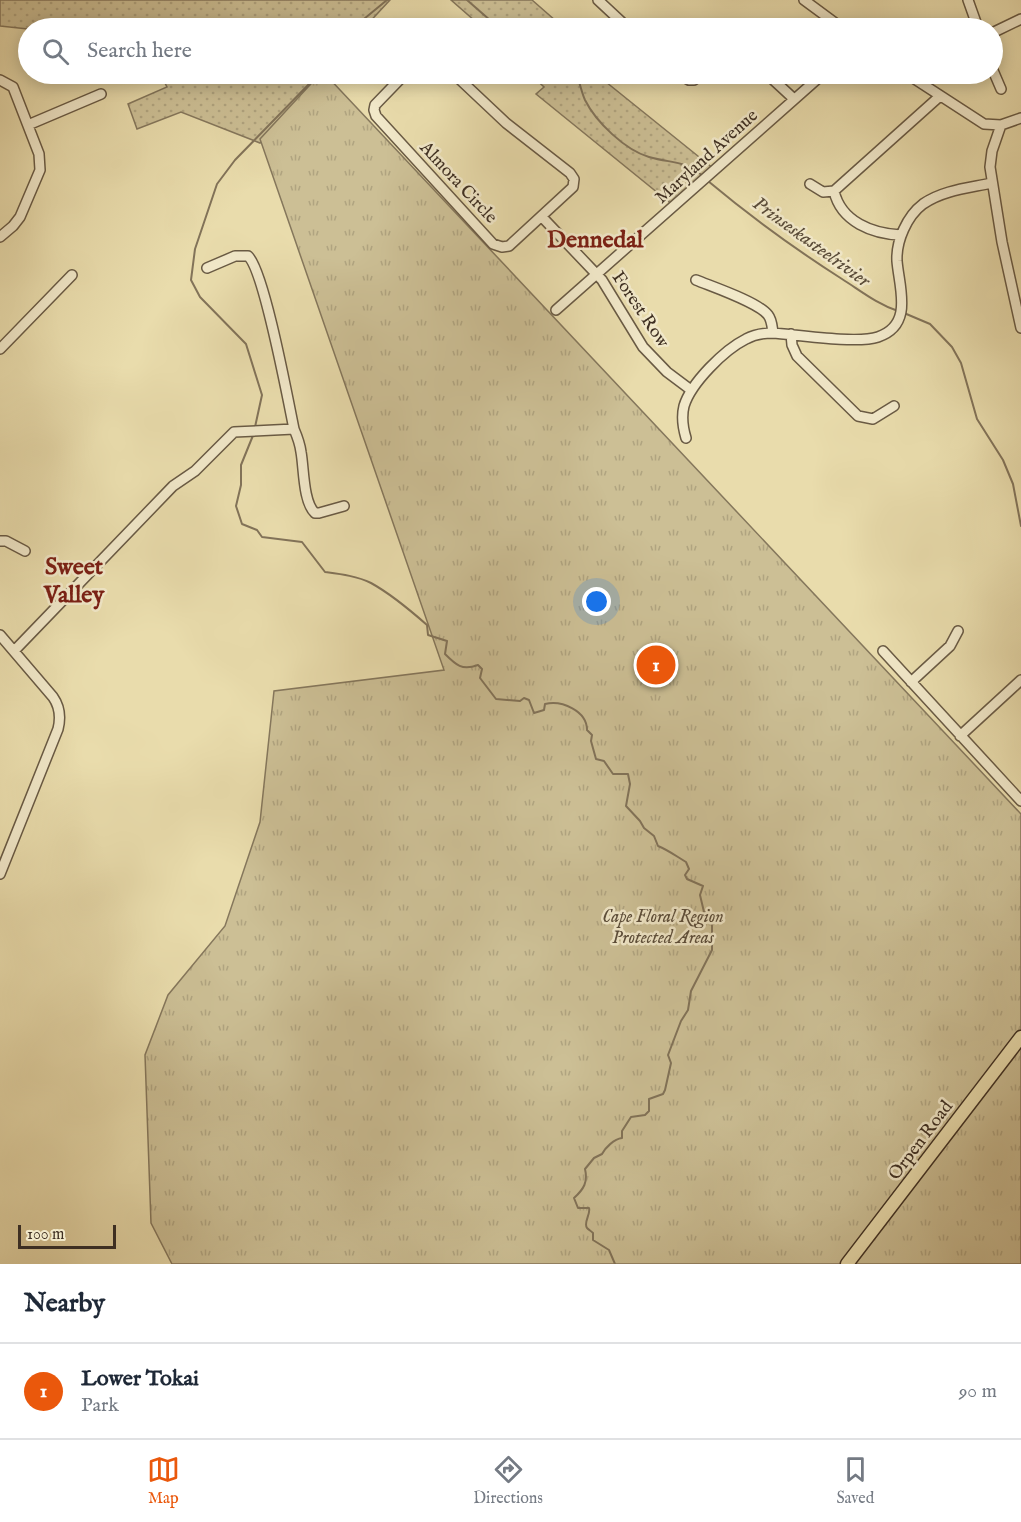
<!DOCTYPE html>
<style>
:root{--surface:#fff;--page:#f6f6f7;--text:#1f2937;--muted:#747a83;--line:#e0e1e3;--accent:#ea580c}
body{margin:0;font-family:"IM FELL English",serif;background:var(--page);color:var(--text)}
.scale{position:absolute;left:18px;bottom:15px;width:98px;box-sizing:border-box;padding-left:6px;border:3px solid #3e2f22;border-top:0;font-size:16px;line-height:21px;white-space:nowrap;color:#3e2f22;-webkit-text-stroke:4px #f1e8c9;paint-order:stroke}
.you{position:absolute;left:597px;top:602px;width:21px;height:21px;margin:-15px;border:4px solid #fff;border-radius:50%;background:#1a73e8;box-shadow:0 0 0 9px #1a73e833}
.badge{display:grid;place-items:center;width:39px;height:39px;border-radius:50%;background:var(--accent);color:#fff;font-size:20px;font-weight:700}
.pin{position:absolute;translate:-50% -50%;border:3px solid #fff;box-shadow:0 2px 6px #0006}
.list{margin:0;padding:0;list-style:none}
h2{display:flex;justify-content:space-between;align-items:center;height:78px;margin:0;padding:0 24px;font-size:26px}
h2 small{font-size:20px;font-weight:400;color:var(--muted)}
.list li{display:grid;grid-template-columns:39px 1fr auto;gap:18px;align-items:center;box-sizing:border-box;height:96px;padding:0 24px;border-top:2px solid var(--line)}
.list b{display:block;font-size:22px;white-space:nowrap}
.list p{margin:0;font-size:20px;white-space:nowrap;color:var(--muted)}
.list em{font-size:20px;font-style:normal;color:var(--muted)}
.icon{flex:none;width:33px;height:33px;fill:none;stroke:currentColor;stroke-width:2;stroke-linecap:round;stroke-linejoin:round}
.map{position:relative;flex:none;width:1021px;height:1264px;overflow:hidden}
.search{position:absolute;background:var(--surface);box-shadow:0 3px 15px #0003;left:18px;right:18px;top:18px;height:66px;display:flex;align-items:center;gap:15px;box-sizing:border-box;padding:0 21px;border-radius:33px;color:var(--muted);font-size:22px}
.sheet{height:174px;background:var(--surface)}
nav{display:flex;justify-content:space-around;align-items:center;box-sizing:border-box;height:84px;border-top:2px solid var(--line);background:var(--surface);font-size:16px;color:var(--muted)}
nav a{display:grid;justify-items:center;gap:3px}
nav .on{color:var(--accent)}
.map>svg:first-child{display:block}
</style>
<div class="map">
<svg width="1021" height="1264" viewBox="0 0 1021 1264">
<defs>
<pattern id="grass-dots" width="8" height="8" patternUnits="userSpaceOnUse" patternTransform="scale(1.5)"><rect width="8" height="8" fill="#ccbf95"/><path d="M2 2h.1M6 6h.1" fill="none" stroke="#b0a480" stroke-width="1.8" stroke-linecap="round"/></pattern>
<pattern id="park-tufts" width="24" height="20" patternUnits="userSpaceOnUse" patternTransform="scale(1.5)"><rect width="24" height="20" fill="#ccbf95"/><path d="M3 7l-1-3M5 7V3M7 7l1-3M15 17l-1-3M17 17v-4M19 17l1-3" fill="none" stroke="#b0a480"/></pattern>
</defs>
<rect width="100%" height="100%" fill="#e9dcac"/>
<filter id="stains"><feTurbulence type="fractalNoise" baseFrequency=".00333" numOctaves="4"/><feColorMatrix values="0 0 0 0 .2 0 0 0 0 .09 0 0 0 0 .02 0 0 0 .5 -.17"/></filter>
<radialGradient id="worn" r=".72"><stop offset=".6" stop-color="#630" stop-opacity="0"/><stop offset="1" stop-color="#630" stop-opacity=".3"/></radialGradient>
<!-- grass -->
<path fill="url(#grass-dots)" stroke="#85775c" stroke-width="1.5" d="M0,0H390L364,28L28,29L0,26Z
M451,0H532L564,28H483Z
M160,74H323L260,143L181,112L137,129L128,104L167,87Z
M530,74H596L714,169L674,206L536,94L544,87Z"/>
<!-- park -->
<path fill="url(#park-tufts)" stroke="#85775c" stroke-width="1.5" d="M320,74H325L1021,814V1264H172L151,1223L145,1055L168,995L225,926L260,822L274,691L444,670L260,139Z"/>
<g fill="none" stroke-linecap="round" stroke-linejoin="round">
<!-- stream -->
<path stroke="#827359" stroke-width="2" d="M467,0L499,28
M353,28L387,0
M576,74C580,82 581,91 585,100C596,122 625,150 649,157C673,164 683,159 704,177
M708,181C751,217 795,249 842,279C861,291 877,304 898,311
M904,313L930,324L952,347L961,363L977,419L1003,460L1013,484L1021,526
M255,427L262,395L246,344L200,297L191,280L195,249L217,184L235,160L311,82L313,75L318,74
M254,433L241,465V485L236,506L242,524L257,530L262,537L302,542L325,572C340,574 357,576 371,583C391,594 410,610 427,625L428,635L447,641L445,654C456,665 462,671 478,665L482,669L480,678L496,699L520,701L524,698L529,700L534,713L544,710L545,704C562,700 587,711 587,730L592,735L591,741L596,759L604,761L613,774H628L630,784L626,806L640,821L644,828L654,836L658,846C668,850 676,856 686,862L689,869L685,875L687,879L703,886L700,895L704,912L709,913L712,926V950L691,991L688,1010L681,1021L668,1055L671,1063L665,1090L663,1094L649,1099V1111L645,1115L631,1117L622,1131V1138C614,1139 605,1148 602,1154L594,1158L585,1169C588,1182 584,1189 574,1198L578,1208H589C591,1214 583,1223 587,1228C589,1230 591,1231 593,1233V1240L609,1250L615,1264"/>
<defs>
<path id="minor" d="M598,0L628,28
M804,0L842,28
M968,0L978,28
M992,33L1021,19
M992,68L1001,89
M405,74L375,105L374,110L376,116L493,244L502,247L509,246L573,187L574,179L570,173L506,123L454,74
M679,74L689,80H694L702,74
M767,74L794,99
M907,74L984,124L1001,125L1021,118
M0,80L13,87L39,154L40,170L20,217L13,226L0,237
M28,125L101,94
M1001,125L992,151L990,167L1002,242L1021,328
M810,184L823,192L834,191L940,96
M834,191C841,222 873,234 901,235
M542,217L602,280L643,347L667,372L691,390
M207,268L235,256H248C264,270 288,400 294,429C297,436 300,444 301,452C304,468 303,502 315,513H319L344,506
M696,280C713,287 758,302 768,315C772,320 772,326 773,333
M556,310L823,74
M791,334L792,345L797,356L858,416L873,419L894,406
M0,349L72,275
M686,438C683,428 681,418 684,406C691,383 724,350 746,339C755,334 764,333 773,333C798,335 857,344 878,337C914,325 899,287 897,261C896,241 907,216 923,204C943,190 969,188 992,183
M0,541H6L25,551
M0,635L53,697C60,707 61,717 58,729L0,874
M14,651L173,486L195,471L234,432L294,429
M883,651L1021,801
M911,682L950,646L958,631
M960,736L1021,680"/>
<path id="major" d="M847,1264L1021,1037"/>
</defs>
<!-- minor casing -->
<use href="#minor" stroke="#695a44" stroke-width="12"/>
<!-- major casing -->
<use href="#major" stroke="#3e2f22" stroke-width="15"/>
<!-- minor -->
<use href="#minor" stroke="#f1e8c9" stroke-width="9"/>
<!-- major -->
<use href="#major" stroke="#e9dcac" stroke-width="12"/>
</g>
<g text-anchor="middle" stroke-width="5" stroke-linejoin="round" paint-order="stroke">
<!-- street labels -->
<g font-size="18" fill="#3e2f22" stroke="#f1e8c9">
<text transform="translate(706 156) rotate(-42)" y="6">Maryland Avenue</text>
<text transform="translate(459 182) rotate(47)" y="6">Almora Circle</text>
<text transform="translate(641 309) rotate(56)" y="6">Forest Row</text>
<text transform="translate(920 1140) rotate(-53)" y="6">Orpen Road</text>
</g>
<!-- park labels -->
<g font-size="18" font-style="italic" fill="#5a4c39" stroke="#f1e8c9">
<text x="663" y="922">Cape Floral Region<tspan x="663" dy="21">Protected Areas</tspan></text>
</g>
<!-- water labels -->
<g font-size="20" font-style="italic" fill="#5a4c39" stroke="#f1e8c9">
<text transform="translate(812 241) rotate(36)" y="7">Prinseskasteelrivier</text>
</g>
<!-- district labels -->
<g font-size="24" font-weight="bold" fill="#7a1f14" stroke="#f1e8c9">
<text x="595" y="247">Dennedal</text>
<text x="74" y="574">Sweet<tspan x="74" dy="28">Valley</tspan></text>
</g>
</g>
<rect width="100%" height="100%" filter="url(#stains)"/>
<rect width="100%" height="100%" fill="url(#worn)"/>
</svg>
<div class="scale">100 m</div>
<div class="you"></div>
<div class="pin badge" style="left:656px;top:665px">1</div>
<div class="search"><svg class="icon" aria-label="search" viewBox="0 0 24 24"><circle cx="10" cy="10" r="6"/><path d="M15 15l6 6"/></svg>Search here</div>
</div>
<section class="sheet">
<h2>Nearby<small></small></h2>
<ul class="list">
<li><span class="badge">1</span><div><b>Lower Tokai</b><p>Park</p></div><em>90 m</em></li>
</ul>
</section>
<nav>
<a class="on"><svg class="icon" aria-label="map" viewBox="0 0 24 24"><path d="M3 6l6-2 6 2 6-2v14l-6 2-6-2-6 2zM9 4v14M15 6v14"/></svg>Map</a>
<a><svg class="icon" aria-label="directions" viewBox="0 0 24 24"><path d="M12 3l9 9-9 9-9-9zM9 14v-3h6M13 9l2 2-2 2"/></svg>Directions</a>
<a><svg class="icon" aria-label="saved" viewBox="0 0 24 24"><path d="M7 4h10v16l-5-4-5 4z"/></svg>Saved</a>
</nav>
